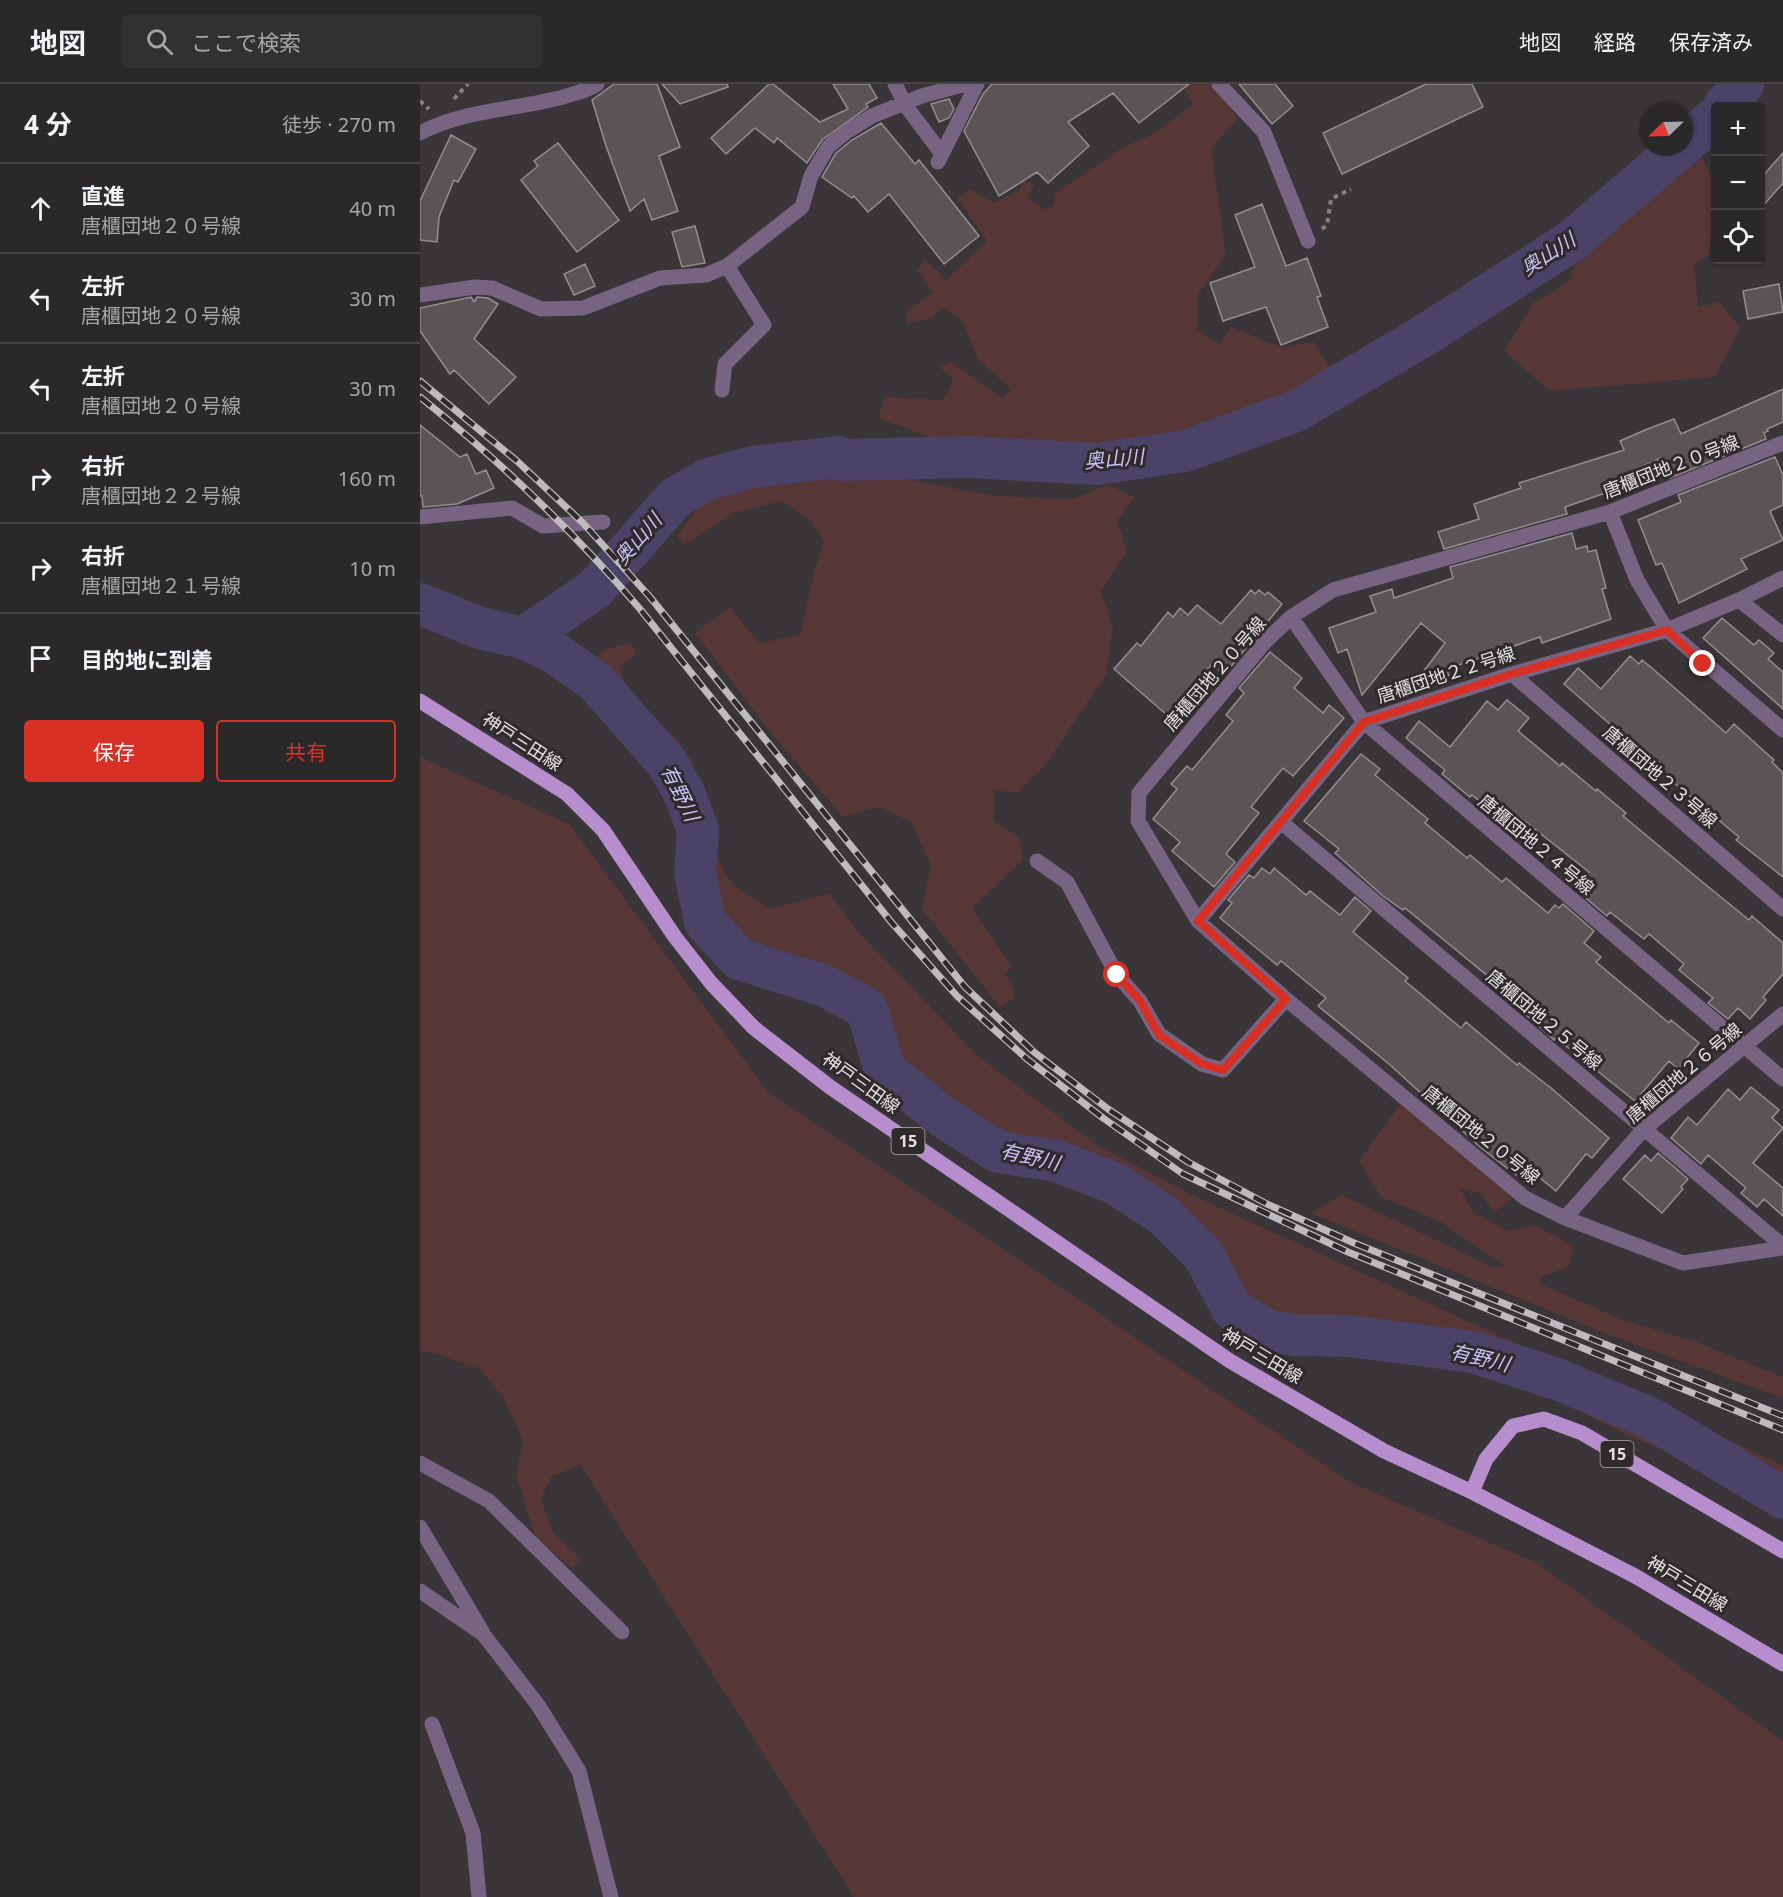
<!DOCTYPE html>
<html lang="ja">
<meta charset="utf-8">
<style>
:root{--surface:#2b282a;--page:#333032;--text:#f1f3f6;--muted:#a6a6a8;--line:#474447;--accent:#d93025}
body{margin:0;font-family:"Noto Sans","Noto Sans JP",sans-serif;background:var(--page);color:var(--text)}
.controls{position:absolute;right:18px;top:18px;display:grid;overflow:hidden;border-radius:6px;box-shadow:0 2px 4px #0004}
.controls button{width:54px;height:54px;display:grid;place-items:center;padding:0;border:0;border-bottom:2px solid var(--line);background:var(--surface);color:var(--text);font:30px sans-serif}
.compass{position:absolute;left:1219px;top:18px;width:54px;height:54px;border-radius:50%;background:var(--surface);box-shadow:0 2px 4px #0004;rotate:247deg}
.stop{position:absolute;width:18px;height:18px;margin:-14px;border:4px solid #d93025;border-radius:50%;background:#fff}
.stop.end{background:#d93025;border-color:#fff;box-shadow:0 2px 6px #0008}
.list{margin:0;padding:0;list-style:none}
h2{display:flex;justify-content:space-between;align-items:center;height:78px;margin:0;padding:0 24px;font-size:26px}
h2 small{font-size:20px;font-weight:400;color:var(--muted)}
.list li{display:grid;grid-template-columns:39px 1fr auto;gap:18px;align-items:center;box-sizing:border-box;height:90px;padding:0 24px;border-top:2px solid var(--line)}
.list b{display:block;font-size:22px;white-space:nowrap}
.list p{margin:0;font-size:20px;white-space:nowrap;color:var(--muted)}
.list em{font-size:20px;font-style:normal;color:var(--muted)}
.actions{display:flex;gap:12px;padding:18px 24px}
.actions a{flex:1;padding:14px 0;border:2px solid var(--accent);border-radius:6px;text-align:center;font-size:21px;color:var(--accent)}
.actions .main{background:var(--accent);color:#fff}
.icon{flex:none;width:33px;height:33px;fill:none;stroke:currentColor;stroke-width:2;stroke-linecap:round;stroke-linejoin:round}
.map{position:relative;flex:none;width:1363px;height:1813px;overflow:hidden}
header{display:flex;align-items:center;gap:36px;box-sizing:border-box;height:84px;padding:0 30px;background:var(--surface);border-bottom:2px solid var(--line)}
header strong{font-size:28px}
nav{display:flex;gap:33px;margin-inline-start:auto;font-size:21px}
.search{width:420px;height:54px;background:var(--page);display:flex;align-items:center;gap:15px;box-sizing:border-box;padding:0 21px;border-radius:6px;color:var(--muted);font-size:22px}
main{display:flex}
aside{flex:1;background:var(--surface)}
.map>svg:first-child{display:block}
</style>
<header>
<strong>地図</strong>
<div class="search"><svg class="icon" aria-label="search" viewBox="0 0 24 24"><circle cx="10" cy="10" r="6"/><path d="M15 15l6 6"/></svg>ここで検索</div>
<nav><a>地図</a><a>経路</a><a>保存済み</a></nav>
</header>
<main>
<aside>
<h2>4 分<small>徒歩 · 270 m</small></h2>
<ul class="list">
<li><svg class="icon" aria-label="ahead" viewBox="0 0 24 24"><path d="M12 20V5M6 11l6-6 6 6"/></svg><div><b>直進</b><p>唐櫃団地２０号線</p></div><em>40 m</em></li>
<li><svg class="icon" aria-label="left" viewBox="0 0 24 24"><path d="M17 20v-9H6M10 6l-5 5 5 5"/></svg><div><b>左折</b><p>唐櫃団地２０号線</p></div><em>30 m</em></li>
<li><svg class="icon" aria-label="left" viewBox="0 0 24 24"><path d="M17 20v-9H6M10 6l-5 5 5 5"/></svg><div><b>左折</b><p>唐櫃団地２０号線</p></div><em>30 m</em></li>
<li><svg class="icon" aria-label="right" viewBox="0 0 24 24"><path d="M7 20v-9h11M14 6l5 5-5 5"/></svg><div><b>右折</b><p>唐櫃団地２２号線</p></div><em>160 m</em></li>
<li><svg class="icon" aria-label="right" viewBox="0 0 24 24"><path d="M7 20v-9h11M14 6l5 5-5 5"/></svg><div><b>右折</b><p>唐櫃団地２１号線</p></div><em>10 m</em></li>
<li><svg class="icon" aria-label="arrive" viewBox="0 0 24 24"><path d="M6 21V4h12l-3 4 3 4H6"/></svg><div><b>目的地に到着</b></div></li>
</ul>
<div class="actions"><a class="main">保存</a><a>共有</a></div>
</aside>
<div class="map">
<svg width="1363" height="1813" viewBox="0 0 1363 1813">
<rect width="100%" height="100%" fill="#393538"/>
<!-- green -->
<path fill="#573636" d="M762,0H789L809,19L817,34L791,66L806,170L777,212V246L799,260L811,243L861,263L894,258L918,297L904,320L793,360L698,378L513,354L458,334L465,313L523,316L533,296L520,283L531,278L583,314L591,305L557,274L543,237L522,223L512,234L487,239V227L513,208L497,186L505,176L526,196L567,157L537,113L550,105L574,119L600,105L603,97L615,99L607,113L625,126L634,121L635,109L702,64L731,51L773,21Z
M1275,58L1295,100L1289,170L1274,180L1278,223L1300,218L1320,244L1295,293L1130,307L1084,267L1113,219L1150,197L1163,156L1186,152Z
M369,383L425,393H476L575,412L653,415L687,401L715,413L697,436L707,467L681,507L693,543L686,590L623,684L597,709L574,706V737L598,752L603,776L552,824L592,883L585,889L594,906L593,916L579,922L502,825L511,781L491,738L459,723L423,733L346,643L275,549L310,523L339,559L380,551L394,489L404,457L391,437L362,417L316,428L264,461L257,452L288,410Z
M209,558L217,569L200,582C205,604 209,624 229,637C244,648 249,644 262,662C290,701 282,754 309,795C317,807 339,817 350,825L409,809L439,849L558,972L677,1061L776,1113L1363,1381V1435L1261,1374L1207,1351L1112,1303L1004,1273L877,1262L862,1269L824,1252L802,1229L773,1180L734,1136L676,1101L629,1085L591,1086L565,1079L465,1007L450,917L410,896L294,866L265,827L259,798L262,755L237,692L155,599L182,567Z
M0,673L149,740L348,1008L932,1399L1117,1479L1363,1657V1813H434L160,1380L131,1393L121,1415L134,1450L162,1476L153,1484L116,1455L96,1391L103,1357L84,1315L60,1285L13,1269L0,1267Z
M983,1016L1093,1115L1074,1128L1061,1110L1040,1104L1053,1128L1088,1147L1116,1141L1154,1163L1149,1182L1122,1193L1118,1199L1203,1236L1277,1258L1363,1293V1314L1189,1251L890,1129L922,1111L1073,1183L1084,1182L1021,1138L961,1113L939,1077Z"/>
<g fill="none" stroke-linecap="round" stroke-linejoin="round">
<!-- river -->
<path stroke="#4a4367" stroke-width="42" d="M1304,22L1323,0
M1264,60L1296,33
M0,520L60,544L103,554L132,567L176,598L247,679L264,709L278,746L275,788L285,838L319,875L405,902L447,925L465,986L523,1033L578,1068L636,1077L694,1099L742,1130L783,1170L812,1225L848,1247L876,1251L929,1252L1053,1268L1137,1295L1232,1335L1363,1414
M103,554L175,505L255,414L288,395L333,383L418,373L422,376L548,373L677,380L765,367L876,327L1005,251L1150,158L1261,63"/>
</g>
<!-- building -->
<path fill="#5a5456" stroke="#948e90" stroke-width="1.5" d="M194,0H237L260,63L239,72L258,127L232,136L224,115L210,127L186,62L172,16Z
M242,0H307L308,3L260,20Z
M349,0H353L400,38L428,25L413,0H449L457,14L446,20L448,23L402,56L387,79L357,54L354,59L335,44L306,70L291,54Z
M572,0H769L719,39L693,9L648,38L669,62L628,99L617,88L579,112L544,47L563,10Z
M819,0H855L873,22L852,40Z
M1006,0H1052L1063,23L922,90L903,49Z
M529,15L534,25L529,34L519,38L511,20Z
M461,39L495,80L499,76L559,152L524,180L469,110L448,128L434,112L432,114L402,93L416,69L432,56Z
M31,51L56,65L38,98L34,96L19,133L17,158L0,156V117Z
M138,59L199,136L157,168L101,96L118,82L114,77Z
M1363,69V99L1341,124V94Z
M842,120L866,182L887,174L901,212L897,213L908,243L861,261L846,223L803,237L790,199L835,183L815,131Z
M275,142L285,179L262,183L252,148Z
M165,180L175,202L154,211L144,190Z
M1359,200L1363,228L1328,235L1323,207Z
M51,213L54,218L57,213L68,214L78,220L54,255L96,293L69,320L34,286L30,290L0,247V224Z
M1363,305V338L1347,345L1348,347L1344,349L1346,355L1250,394L1241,374L1190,397L1194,406L1145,423L1147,430L1024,465L1018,448L1059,435L1054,420L1101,404L1099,399L1204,366L1200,357L1225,346L1254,335L1261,350Z
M0,341L40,373L47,370L56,390L66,386L74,404L37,420L3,423L2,412H0Z
M1355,373L1363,391V421L1350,427L1363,456L1321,475L1327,485L1259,519L1242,479L1236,481L1218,436L1261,418L1258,411Z
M1152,449L1156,465L1167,462L1168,468L1176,466L1186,504L1182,505L1191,535L1122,559L1120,553L1065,572L1027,585L1029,592L990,605L1025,559L1001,539L942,611L927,565L918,569L909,544L956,528L950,512L972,505L974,514L1033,494L1030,483Z
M831,506L835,510L839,506L845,511L848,508L862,520L804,591L792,580L747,631L694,585L717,559L721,562L748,528L753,533L760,524L768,531L777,521L801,540Z
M1302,534L1334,561L1339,556L1354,569L1348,575L1363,588V625L1283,554Z
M850,568L882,594L874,604L903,629L909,621L924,634L873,692L863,684L831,723L839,729L806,770L815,778L794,803L752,767L760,758L733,735L757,705L751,700L767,682L772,686L813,637L806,631L824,609L819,604Z
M1210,572L1219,580L1222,576L1233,585L1306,649L1314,640L1354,676L1352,678L1363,689V793L1316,756L1319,753L1230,679L1232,677L1144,600L1158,584L1181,605Z
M1087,616L1109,634L1098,647L1140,682L1142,679L1176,707L1177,705L1206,729L1203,732L1280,796L1329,836L1332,832L1363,859V890L1343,913L1346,916L1330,935L1318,924L1308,935L1288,919L1293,914L1259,886L1264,880L1229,850L1224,855L1190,828L1187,832L1155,805L1169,788L1092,727L1084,737L1052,711L1050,713L1022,690L1025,686L986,654L999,637L1030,663L1067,617L1078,626Z
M941,670L960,685L955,691L1008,735L1005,739L1047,774L1050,771L1082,798L1086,794L1128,829L1135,821L1139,824L1143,820L1174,847L1164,859L1181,873L1176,878L1249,939L1251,936L1279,959L1258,985L1249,977L1215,1017L1136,954L1134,956L1073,901L1075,898L985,824L983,826L963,812L915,769L919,765L884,737Z
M842,784L850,790L854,784L886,811L890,807L920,831L935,813L951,827L933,848L988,894L985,897L1041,944L1046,938L1097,981L1099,979L1131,1004L1189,1054L1172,1074L1166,1070L1136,1107L1104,1081L1096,1091L1060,1063L969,980L898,922L906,914L861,877L857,881L800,834L812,819L808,816L829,791L834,794Z
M1331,1003L1359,1026L1352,1034L1363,1044L1333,1079L1363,1104V1132L1344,1115L1337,1123L1321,1109L1326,1104L1288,1071L1281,1080L1251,1054L1268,1033L1277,1041L1308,1005L1320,1016Z
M1238,1069L1268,1095L1261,1103L1263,1105L1242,1129L1203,1095L1225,1071L1231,1077Z"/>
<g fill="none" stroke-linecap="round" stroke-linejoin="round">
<!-- path -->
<path stroke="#858184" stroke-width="4" stroke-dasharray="4.5 4.5" stroke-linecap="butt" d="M34,15L48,0
M0,17L9,25
M902,145L907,141L911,115L931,105"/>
<!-- minor -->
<path stroke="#776382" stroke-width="15" d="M475,0L486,22L522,70
M799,0L844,48L888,157
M0,49C43,26 95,26 143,13C155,9 167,7 177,0
M518,78L557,0
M0,211L55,203L72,204L121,225L163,224L240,194L286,191L307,182
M302,306L305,280L344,241L307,182L382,123L391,92L408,63L426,48L452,32L502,12L546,0
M1363,359L1190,428L913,506L871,533L845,558L719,709L718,737L778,837L866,915L1105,1114L1145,1134L1263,1179L1363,1164
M1190,428L1217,496L1247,546L1363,646
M0,433L92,424L123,442L183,438
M1319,516L1363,551
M871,533L944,638L1363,995
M1092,590L1363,825
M861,738L1363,1162
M617,777L647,798L697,891L720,917L739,950L782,980L803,986L866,915
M778,837L944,638L1092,590L1247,546L1319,516L1363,494
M1145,1134L1223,1046L1363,930
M0,1379L69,1417L202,1548
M0,1443L62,1547
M0,1507L63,1550L118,1621L159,1687L191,1813
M12,1640L53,1749L59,1813"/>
<!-- major -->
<path stroke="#b78dcd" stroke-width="15" d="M0,617L147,710L183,746L255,853L291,899L334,944L410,1003L810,1277L964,1367L1052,1408L1215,1492L1363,1580
M1052,1408L1066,1375L1093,1342L1124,1335L1162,1349L1363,1467"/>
<defs>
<path id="rail" d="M0,297L97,377L163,439L230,513L545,903L614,968L688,1025L768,1078L847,1120L934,1159L1363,1332
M0,313C80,377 153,447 220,525L472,839L537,912L607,975L683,1034L763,1090L928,1168L1363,1346"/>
</defs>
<!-- rail casing -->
<use href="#rail" stroke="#bdbbbc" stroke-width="7"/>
<!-- rail -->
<use href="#rail" stroke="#2f2b2d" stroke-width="4.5" stroke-dasharray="14" stroke-linecap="butt"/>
</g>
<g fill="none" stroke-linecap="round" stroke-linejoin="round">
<!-- route -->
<path stroke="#d93025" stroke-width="8" d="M697,891L720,917L739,951L782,980L803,986L866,915L778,837L944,638L1092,590L1247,546L1283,580"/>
</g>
<g text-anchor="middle" stroke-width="6" stroke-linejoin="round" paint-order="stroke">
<!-- shield labels -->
<g fill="#2f2b2d" stroke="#aeabac" stroke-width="1.5">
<rect x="471.5" y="1044" width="33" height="26" rx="4.5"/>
<rect x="1180.5" y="1357" width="33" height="26" rx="4.5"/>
</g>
<g font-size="16" font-weight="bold" fill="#e4e2e3">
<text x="488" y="1063">15</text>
<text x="1197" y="1376">15</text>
</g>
<!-- street labels -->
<g font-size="18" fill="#e4e2e3" stroke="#2f2b2d">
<text transform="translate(1251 383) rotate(-21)" y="6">唐櫃団地２０号線</text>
<text transform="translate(795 590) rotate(-49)" y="6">唐櫃団地２０号線</text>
<text transform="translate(1026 591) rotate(-18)" y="6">唐櫃団地２２号線</text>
<text transform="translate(102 658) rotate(33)" y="6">神戸三田線</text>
<text transform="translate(1240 693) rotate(41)" y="6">唐櫃団地２３号線</text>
<text transform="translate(1116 761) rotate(40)" y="6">唐櫃団地２４号線</text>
<text transform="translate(1124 936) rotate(40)" y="6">唐櫃団地２５号線</text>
<text transform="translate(1264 989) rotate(-40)" y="6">唐櫃団地２６号線</text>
<text transform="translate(441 999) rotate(36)" y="6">神戸三田線</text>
<text transform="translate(1061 1051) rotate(39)" y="6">唐櫃団地２０号線</text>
<text transform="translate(842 1272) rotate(31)" y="6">神戸三田線</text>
<text transform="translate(1267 1500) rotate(31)" y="6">神戸三田線</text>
</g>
<!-- water labels -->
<g font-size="20" font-style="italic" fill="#cac2f6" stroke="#2f2b2d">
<text transform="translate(1128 170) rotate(-33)" y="7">奥山川</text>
<text transform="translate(694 375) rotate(-5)" y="7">奥山川</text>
<text transform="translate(218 455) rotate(-49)" y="7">奥山川</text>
<text transform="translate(260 709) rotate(64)" y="7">有野川</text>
<text transform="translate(610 1073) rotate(13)" y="7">有野川</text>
<text transform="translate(1060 1274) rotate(13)" y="7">有野川</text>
</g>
</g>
</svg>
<div class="controls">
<button>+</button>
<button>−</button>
<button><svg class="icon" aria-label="locate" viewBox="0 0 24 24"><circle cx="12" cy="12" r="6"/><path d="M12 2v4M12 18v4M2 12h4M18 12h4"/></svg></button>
</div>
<svg class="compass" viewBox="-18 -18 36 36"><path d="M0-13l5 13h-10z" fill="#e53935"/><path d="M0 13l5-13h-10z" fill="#a6a6a8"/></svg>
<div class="stop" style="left:697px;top:891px"></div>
<div class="stop end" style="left:1283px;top:580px"></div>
</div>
</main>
